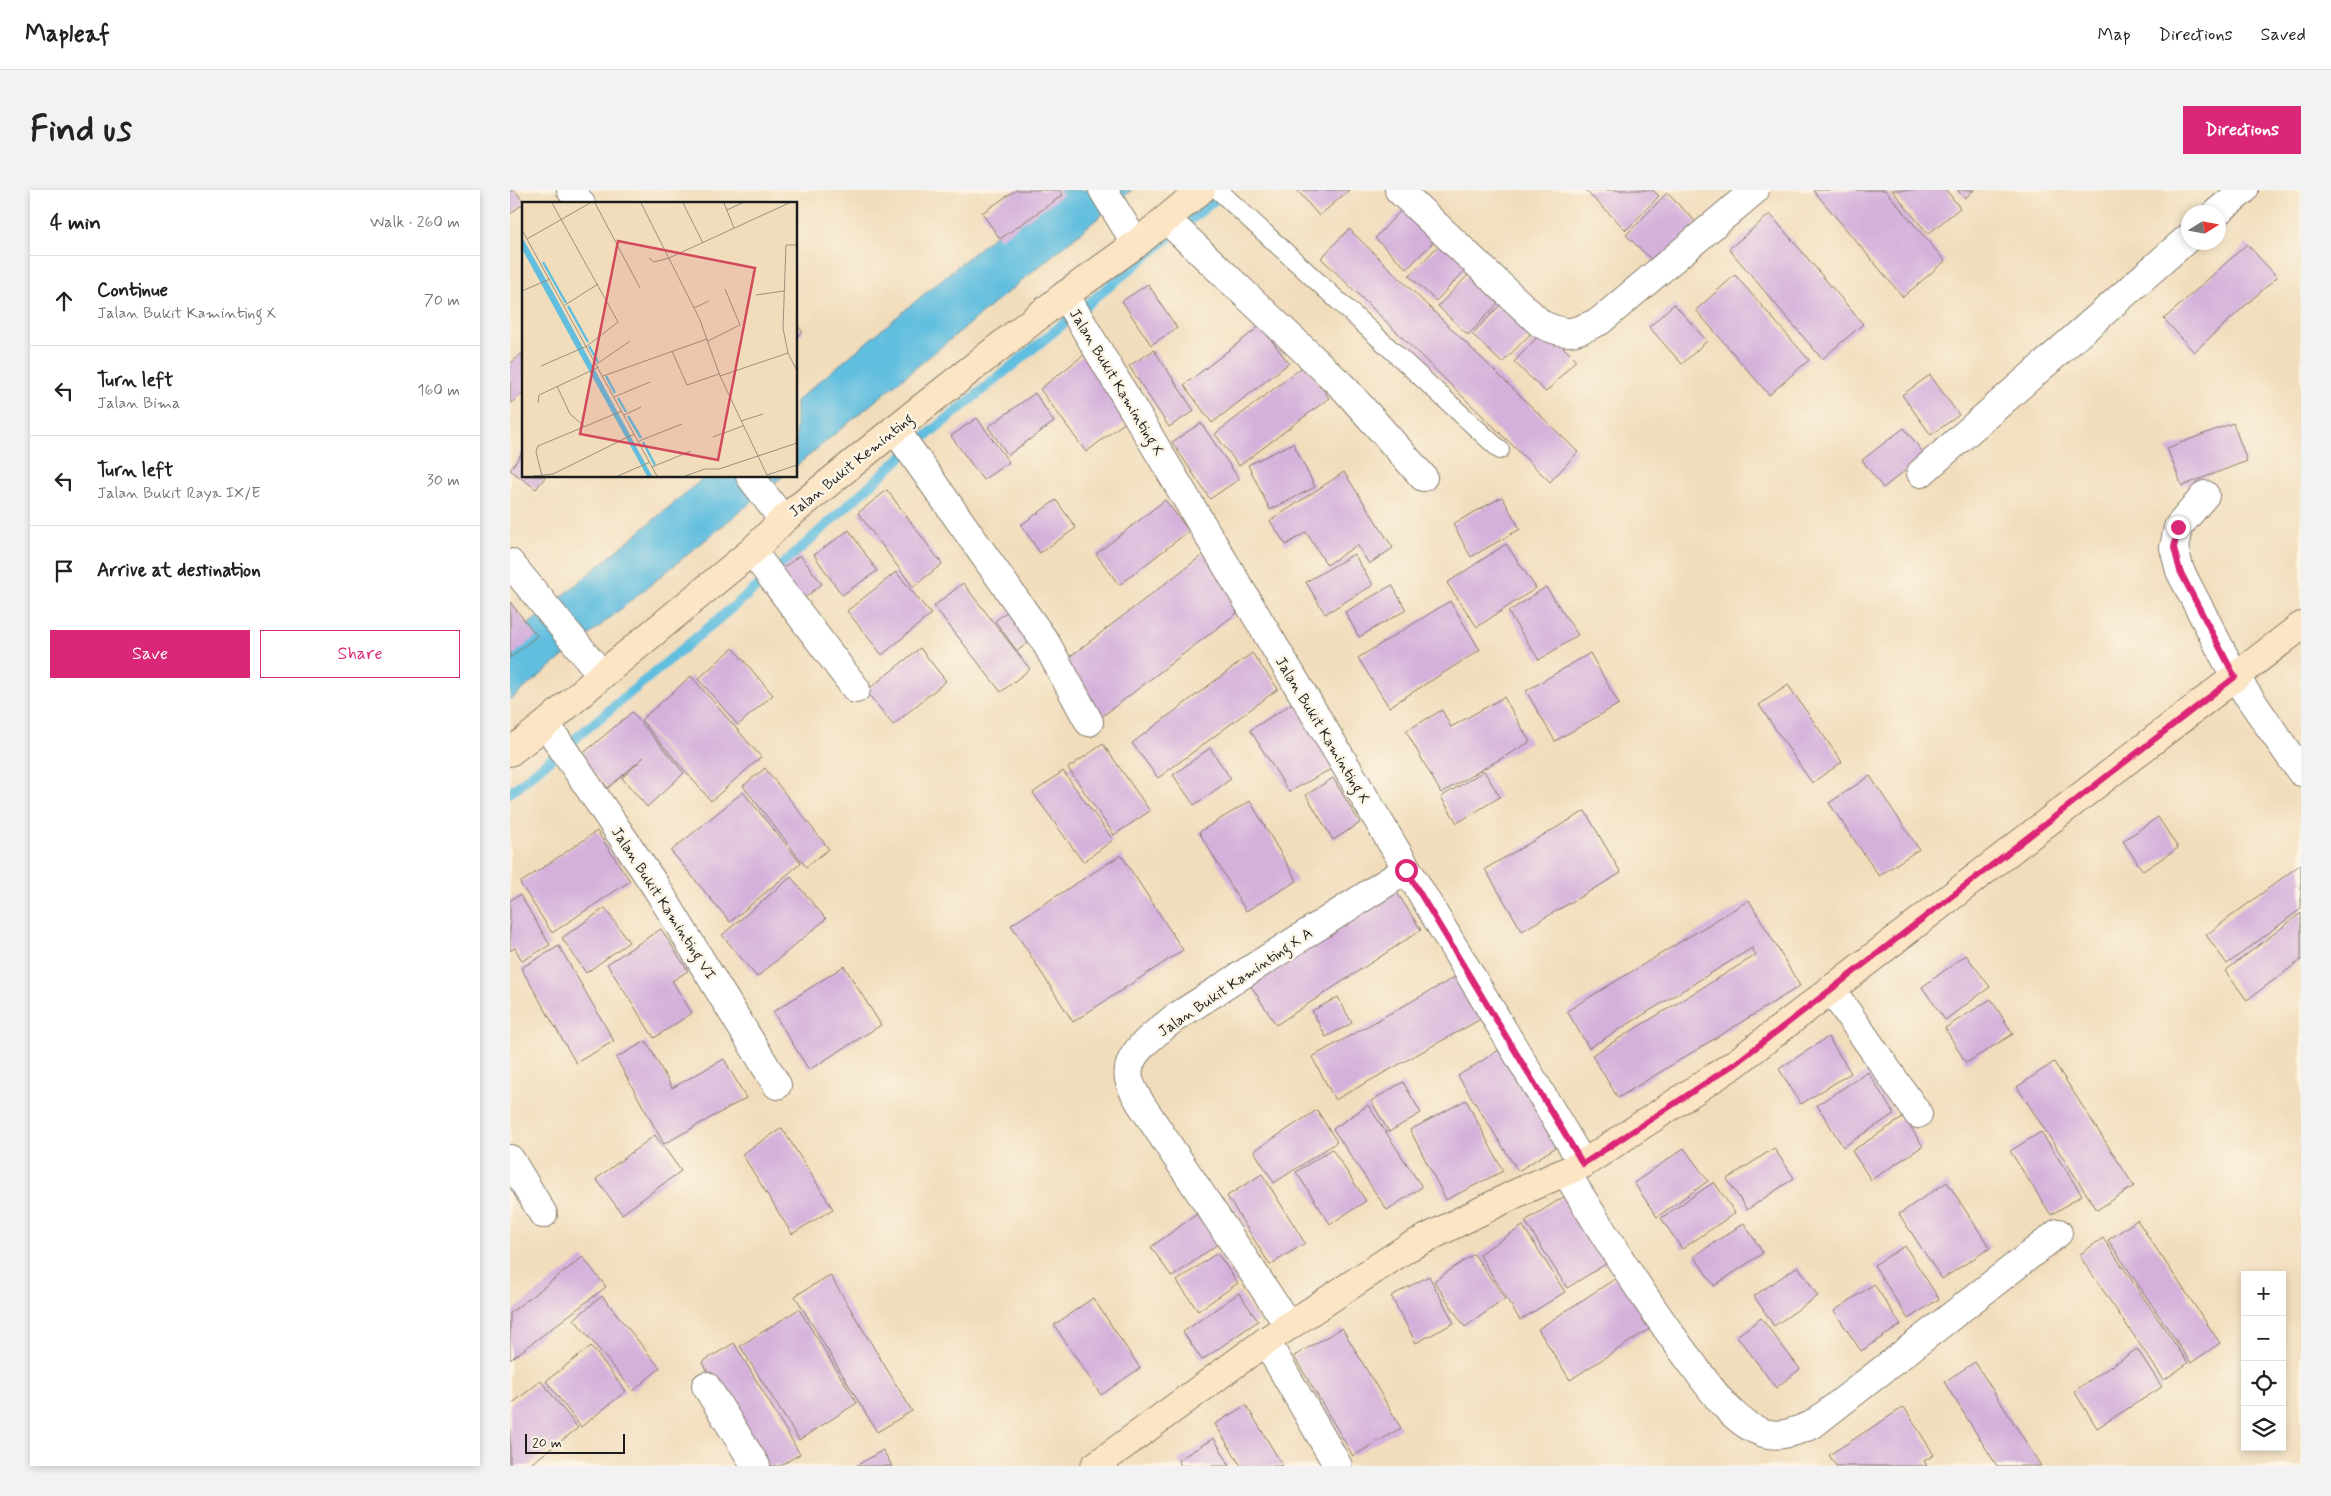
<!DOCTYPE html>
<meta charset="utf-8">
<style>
:root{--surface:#fff;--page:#f2f2f2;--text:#222;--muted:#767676;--line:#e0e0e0;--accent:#db2777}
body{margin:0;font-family:Mynerve,sans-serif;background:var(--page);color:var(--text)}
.controls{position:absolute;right:15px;bottom:15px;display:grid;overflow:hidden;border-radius:0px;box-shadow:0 2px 8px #0003}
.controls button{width:45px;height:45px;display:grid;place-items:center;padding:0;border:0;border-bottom:1px solid var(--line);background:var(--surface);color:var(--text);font:25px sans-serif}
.compass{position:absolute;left:1671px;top:15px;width:45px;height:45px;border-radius:50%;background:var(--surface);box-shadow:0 2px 8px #0003;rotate:79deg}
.scale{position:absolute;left:15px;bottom:12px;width:100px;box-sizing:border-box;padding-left:5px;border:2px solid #1c1c1c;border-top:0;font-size:14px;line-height:18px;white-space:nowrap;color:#1c1c1c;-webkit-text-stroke:4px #fcf5e5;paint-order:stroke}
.stop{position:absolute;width:15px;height:15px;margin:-11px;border:4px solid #db2777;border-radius:50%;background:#fff}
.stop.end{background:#db2777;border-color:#fff;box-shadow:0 1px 5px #0008}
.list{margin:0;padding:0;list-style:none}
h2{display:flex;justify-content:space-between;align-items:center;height:65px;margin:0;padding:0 20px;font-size:21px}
h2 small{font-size:16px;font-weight:400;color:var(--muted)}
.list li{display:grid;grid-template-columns:32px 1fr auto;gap:15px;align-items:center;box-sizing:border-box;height:90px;padding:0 20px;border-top:1px solid var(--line)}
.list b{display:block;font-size:19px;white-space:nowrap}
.list p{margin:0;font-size:16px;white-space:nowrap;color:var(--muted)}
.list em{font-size:16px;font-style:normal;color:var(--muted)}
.actions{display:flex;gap:10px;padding:15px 20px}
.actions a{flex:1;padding:11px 0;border:1px solid var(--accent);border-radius:0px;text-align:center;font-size:18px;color:var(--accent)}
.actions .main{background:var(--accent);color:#fff}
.icon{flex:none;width:28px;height:28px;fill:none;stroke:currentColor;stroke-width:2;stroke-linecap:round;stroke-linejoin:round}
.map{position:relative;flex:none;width:1791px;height:1276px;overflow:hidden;border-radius:0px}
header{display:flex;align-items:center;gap:30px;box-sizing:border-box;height:70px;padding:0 25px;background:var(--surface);border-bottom:1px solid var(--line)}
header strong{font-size:24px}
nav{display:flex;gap:28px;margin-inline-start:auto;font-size:18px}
.intro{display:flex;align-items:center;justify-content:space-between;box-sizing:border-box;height:120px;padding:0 30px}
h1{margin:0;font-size:35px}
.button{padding:12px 22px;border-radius:0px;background:var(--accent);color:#fff;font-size:18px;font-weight:700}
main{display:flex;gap:30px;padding:0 30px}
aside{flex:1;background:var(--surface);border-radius:0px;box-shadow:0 2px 8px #0003}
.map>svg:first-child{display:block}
</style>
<header>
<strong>Mapleaf</strong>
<nav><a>Map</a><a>Directions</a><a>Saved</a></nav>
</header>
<div class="intro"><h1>Find us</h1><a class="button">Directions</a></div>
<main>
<aside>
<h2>4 min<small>Walk · 260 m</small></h2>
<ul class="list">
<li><svg class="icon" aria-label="ahead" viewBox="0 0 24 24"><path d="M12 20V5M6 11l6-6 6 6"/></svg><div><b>Continue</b><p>Jalan Bukit Kaminting X</p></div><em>70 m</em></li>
<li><svg class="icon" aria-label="left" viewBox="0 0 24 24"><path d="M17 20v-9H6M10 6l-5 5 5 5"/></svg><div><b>Turn left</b><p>Jalan Bima</p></div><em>160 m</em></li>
<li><svg class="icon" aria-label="left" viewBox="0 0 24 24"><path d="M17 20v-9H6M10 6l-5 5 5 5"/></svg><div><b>Turn left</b><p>Jalan Bukit Raya IX/E</p></div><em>30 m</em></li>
<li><svg class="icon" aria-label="arrive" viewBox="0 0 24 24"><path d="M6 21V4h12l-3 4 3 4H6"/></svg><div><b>Arrive at destination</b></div></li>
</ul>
<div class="actions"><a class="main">Save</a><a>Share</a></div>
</aside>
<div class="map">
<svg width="1791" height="1276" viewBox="0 0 1791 1276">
<rect width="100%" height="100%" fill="#fcf5e5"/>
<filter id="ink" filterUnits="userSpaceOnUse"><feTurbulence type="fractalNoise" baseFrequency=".02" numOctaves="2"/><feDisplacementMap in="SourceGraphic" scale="10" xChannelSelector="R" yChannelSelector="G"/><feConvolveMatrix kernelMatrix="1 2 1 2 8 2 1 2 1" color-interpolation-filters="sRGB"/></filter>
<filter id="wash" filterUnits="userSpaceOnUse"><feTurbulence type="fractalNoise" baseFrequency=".0096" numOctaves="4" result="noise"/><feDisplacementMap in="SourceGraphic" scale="20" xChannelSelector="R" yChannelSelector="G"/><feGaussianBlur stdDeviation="1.12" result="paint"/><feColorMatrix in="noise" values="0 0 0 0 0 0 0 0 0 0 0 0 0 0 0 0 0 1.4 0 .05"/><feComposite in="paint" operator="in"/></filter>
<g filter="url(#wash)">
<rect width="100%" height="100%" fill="#f1ddbc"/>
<!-- water -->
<path fill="#61bedf" stroke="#3e6d7e" d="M539,0H622L286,276V211Z
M196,286H273L0,510V450Z"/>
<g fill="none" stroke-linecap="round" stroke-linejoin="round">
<!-- stream -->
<path stroke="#61bedf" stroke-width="10" d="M0,603L260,386L399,260L716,1"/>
</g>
<g id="blocks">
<!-- building -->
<path fill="#d4b0db" d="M0,0H5L14,13L0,24Z
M506,0H549L553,5L490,49L472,23Z
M787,0H839L809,26Z
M1075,0H1143L1149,6L1116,40Z
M1303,0H1375L1435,71L1393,107Z
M1382,0H1436L1450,18L1418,44Z
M1447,0H1464L1455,8Z
M1157,3L1187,33L1147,75L1116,45Z
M896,15L929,46L897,79L865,48Z
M1260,24L1353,134L1312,169L1219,59Z
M839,39L1068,262L1040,292L811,68Z
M934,50L960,75L926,111L899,86Z
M1737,54L1767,87L1684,162L1654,129Z
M962,81L991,110L958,145L928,116Z
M1225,85L1299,170L1259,205L1186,120Z
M638,94L667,138L641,155L612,111Z
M996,109L1026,138L992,173L962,144Z
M1164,114L1197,151L1172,174L1139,137Z
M286,134L293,142L286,147Z
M750,136L779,173L702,233L674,195Z
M1035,139L1066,170L1036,202L1004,172Z
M644,160L684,221L659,237L619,176Z
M11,164L14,167V202L0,214V174Z
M575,164L622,227L576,262L530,199Z
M795,175L819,208L729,276L705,244Z
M1420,185L1449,225L1421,245L1392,205Z
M525,203L544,232L498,265L478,237Z
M467,228L499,272L473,290L441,246Z
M691,233L729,289L700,309L662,252Z
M1723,233L1737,271L1672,296L1657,258Z
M1394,238L1415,265L1373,298L1352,270Z
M783,253L805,297L760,320L738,275Z
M14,260V286H36L26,299L0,280Z
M834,282L883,358L859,374L847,355L817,375L796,342L776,355L760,331Z
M377,300L432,374L403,397L348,323Z
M992,307L1010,339L961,367L943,334Z
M546,310L566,338L530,363L511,335Z
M655,310L679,341L609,395L586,364Z
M339,340L367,381L332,405L304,365Z
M996,354L1026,398L967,437L937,393Z
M695,363L736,416L590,528L549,475Z
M844,364L863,395L815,424L796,392Z
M290,365L312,394L287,414L265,384Z
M386,382L421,424L372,465L337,421Z
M453,393L520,479L491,502L424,416Z
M882,395L896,420L849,447L835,422Z
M1036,397L1068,445L1029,470L998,422Z
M940,411L970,460L879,517L848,468Z
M0,412L27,446L0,468Z
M504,416L527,446L507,461L485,431Z
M223,458L263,505L228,535L188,489Z
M410,458L436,491L383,535L356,501Z
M742,463L768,499L648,588L622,553Z
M1080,463L1109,514L1045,551L1016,501Z
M181,486L251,567L201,611L131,530Z
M1278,495L1332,572L1302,593L1249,515Z
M994,507L1020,552L931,603L896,541L932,520L941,537Z
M786,511L823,578L779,602L740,540Z
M122,522L174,583L137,617L112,588L134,567L98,598L70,566Z
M593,554L640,621L604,645L558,578Z
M700,558L721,589L684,615L663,585Z
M255,578L319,659L296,677L233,596Z
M553,581L603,650L573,672L523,603Z
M974,581L990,607L947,633L931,607Z
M1360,586L1409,659L1369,686L1319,613Z
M823,588L850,633L823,650L796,605Z
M233,602L291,673L220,732L161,661Z
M740,611L787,691L736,721L689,642Z
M1075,621L1111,683L1012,741L975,679Z
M1648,627L1668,658L1633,681L1613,651Z
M87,641L120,691L42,743L10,693Z
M611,665L673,760L563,832L501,735Z
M1791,674V719L1717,774L1696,745Z
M281,687L316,729L247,787L212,745Z
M886,701L911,740L766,835L741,796Z
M10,705L40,755L12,771L5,758L0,761V710Z
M1239,710L1290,796L1108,908L1082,865L1246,765L1242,758L1079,858L1057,821Z
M95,718L119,752L76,783L52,748Z
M1791,723V770L1737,810L1715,781Z
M151,739L178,781L162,791L182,823L144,848L97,774Z
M49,756L104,851L66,873L11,778Z
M1456,765L1480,797L1435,830L1412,797Z
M334,776L371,835L299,880L263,822Z
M947,786L971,829L825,910L802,867Z
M828,807L842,833L816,847L802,821Z
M1481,809L1503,844L1456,873L1435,838Z
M1318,847L1341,883L1291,914L1269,879Z
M136,851L162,898L214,869L236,908L154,954L106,868Z
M992,858L1051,954L1008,981L948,886Z
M1544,872L1624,996L1587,1020L1507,897Z
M1358,882L1384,924L1333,957L1307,915Z
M893,892L911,923L879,942L861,911Z
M956,910L993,981L936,1010L900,940Z
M858,915L912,997L877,1020L823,939Z
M807,920L827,952L764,993L744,961Z
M1394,927L1413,956L1361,990L1342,961Z
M272,938L323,1019L282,1044L232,964Z
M1531,942L1572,1005L1541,1025L1500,961Z
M145,945L171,981L112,1024L86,989Z
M1174,958L1198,991L1147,1027L1124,993Z
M1264,958L1284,988L1237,1020L1217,989Z
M822,959L856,1011L820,1034L786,982Z
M752,984L795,1053L760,1075L717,1006Z
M1204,992L1225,1023L1172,1059L1151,1028Z
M1437,992L1480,1058L1432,1089L1389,1024Z
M1060,1003L1102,1070L1057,1098L1015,1031Z
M687,1024L708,1054L662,1087L641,1057Z
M1627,1030L1710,1153L1681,1173L1598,1050Z
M1234,1033L1253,1063L1204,1096L1184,1066Z
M1013,1036L1055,1102L1010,1130L969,1064Z
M1593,1048L1678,1173L1654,1190L1569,1065Z
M1395,1056L1429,1109L1398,1129L1364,1075Z
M707,1063L728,1093L688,1121L667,1091Z
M964,1064L995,1109L955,1137L924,1091Z
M73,1067L96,1097L0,1170V1123Z
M1288,1076L1308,1106L1264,1136L1244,1106Z
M320,1085L402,1221L367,1242L285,1106Z
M1111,1085L1144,1136L1060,1190L1028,1139Z
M919,1086L944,1133L906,1153L881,1106Z
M1364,1094L1391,1135L1351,1161L1324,1121Z
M729,1103L748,1131L692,1170L673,1142Z
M92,1106L150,1178L123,1201L64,1129Z
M583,1108L630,1178L591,1205L544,1135Z
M289,1119L347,1213L289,1250L230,1156Z
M1251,1128L1290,1179L1266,1198L1227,1146Z
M832,1138L891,1238L843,1266L784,1166Z
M224,1153L290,1264L270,1276H253L192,1172Z
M81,1156L116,1201L71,1237L36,1191Z
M1627,1159L1652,1197L1587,1238L1564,1201Z
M1465,1172L1531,1276H1487L1434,1192Z
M31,1191L68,1238L18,1276H0V1215Z
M736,1215L773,1276H731L705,1234Z
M1394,1217L1424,1265L1414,1271L1417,1276H1326L1319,1265Z
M704,1248L720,1276H671L668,1270Z
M373,1260L382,1276H346Z"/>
</g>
</g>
<g filter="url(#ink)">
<use href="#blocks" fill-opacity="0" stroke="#867c6c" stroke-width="1"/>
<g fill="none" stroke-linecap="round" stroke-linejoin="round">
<defs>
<path id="lane" d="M708,0L990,260"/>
<path id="street" d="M61,0L71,14
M593,0L626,54
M889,0L1031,134C1059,147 1063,143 1090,131L1245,0
M1707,22L1734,0
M657,30L835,199L913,287
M555,105L1073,974
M385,239L536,453L579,532
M1411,283L1678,48
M240,286L273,330
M1695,305L1668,337L1664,358L1670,381L1725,487L1791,582
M242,361L346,499
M0,373L92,485
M36,534L146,697L267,895
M1321,799L1408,924
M0,969L33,1024
M1056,982C1095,1047 1135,1111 1181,1172C1199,1196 1223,1234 1254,1243C1271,1248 1286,1241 1302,1235L1548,1043
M779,1136L631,914C627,907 621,898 619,889C614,863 646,844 663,829L896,680
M756,1151L828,1276
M196,1196L246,1276"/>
<path id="secondary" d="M0,562L36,534L92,485L242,361L273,330L385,239L555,105L626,54L691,0
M585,1276L756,1151L897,1058L1009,1002L1073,974L1226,873L1791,436"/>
</defs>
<!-- lane casing -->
<use href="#lane" stroke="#867c6c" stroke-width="20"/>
<!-- street casing -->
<use href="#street" stroke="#867c6c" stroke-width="30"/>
<!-- secondary casing -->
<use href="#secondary" stroke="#867c6c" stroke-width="30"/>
<!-- lane -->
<use href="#lane" stroke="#fff" stroke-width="18"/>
<!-- street -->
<use href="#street" stroke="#fff" stroke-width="28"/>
<!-- secondary -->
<use href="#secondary" stroke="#fce5c4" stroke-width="28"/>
</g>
</g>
<g fill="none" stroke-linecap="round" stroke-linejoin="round" filter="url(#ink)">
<!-- route -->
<path stroke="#db2777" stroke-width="6" d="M896,680L1073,974L1226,873L1725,487L1670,381L1664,358L1668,337"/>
</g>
<g text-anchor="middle" stroke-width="5" stroke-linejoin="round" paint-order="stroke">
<!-- street labels -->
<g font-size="15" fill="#1c1c1c" stroke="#fcf5e5">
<text transform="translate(607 192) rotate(59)" y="5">Jalan Bukit Kaminting X</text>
<text transform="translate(341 275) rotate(-39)" y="5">Jalan Bukit Keminting</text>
<text transform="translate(813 540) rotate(59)" y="5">Jalan Bukit Kaminting X</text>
<text transform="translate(154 713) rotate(57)" y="5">Jalan Bukit Kaminting VI</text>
<text transform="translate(725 792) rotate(-34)" y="5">Jalan Bukit Kaminting X A</text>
</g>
</g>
<!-- overview -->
<g transform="translate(12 12)">
<rect width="275" height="275" fill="#f1ddbc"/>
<path d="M0,35L31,90L130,274H125L0,47Z" fill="#61bedf"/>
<path fill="none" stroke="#61bedf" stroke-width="2.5" d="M21,60L44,101M46,104L66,140M67,144L76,160M84,174L93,191M96,196L104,210M106,214L119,236M121,240L133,263"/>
<path fill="none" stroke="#9c907c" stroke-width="1" d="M73,1L118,86M119,1L178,118L198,174L245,273L275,263M161,1L181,41M202,1L212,26M205,8L220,1M0,28L135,274M5,37L68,1M275,43H264L261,126L266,151L275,169M127,56L132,60L147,56L267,1M0,89L28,77M234,93L262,89M43,103L76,82M172,106L187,99M186,139L218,123L203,87M150,149L165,183L197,172M75,162L108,139M19,164L65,144L96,120L30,1M81,174L185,137M198,174L266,151M35,184L48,212L62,224M92,195L128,180M16,201L17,193L77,165M102,213L119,205M219,219L241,212M191,235L221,224M117,239L160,222M130,265L169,249M11,274L31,272L112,232M20,274L14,250L16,244L100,209M96,274L128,260M163,274L183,267H197L275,241"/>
<path fill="#d1495b" fill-opacity="0.15" stroke="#d1495b" stroke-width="2.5" d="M96,39L233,66L196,258L58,232Z"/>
<rect width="275" height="275" fill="none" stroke="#1c1c1c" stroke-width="2.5"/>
</g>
</svg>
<div class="controls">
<button>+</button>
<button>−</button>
<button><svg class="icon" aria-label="locate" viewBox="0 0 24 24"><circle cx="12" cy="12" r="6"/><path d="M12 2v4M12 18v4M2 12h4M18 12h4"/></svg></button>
<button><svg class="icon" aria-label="layers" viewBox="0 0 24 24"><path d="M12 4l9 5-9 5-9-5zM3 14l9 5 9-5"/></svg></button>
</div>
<svg class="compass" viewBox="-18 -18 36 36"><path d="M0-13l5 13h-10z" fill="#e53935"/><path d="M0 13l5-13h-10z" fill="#767676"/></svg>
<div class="scale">20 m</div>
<div class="stop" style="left:896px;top:680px"></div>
<div class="stop end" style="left:1668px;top:337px"></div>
</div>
</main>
